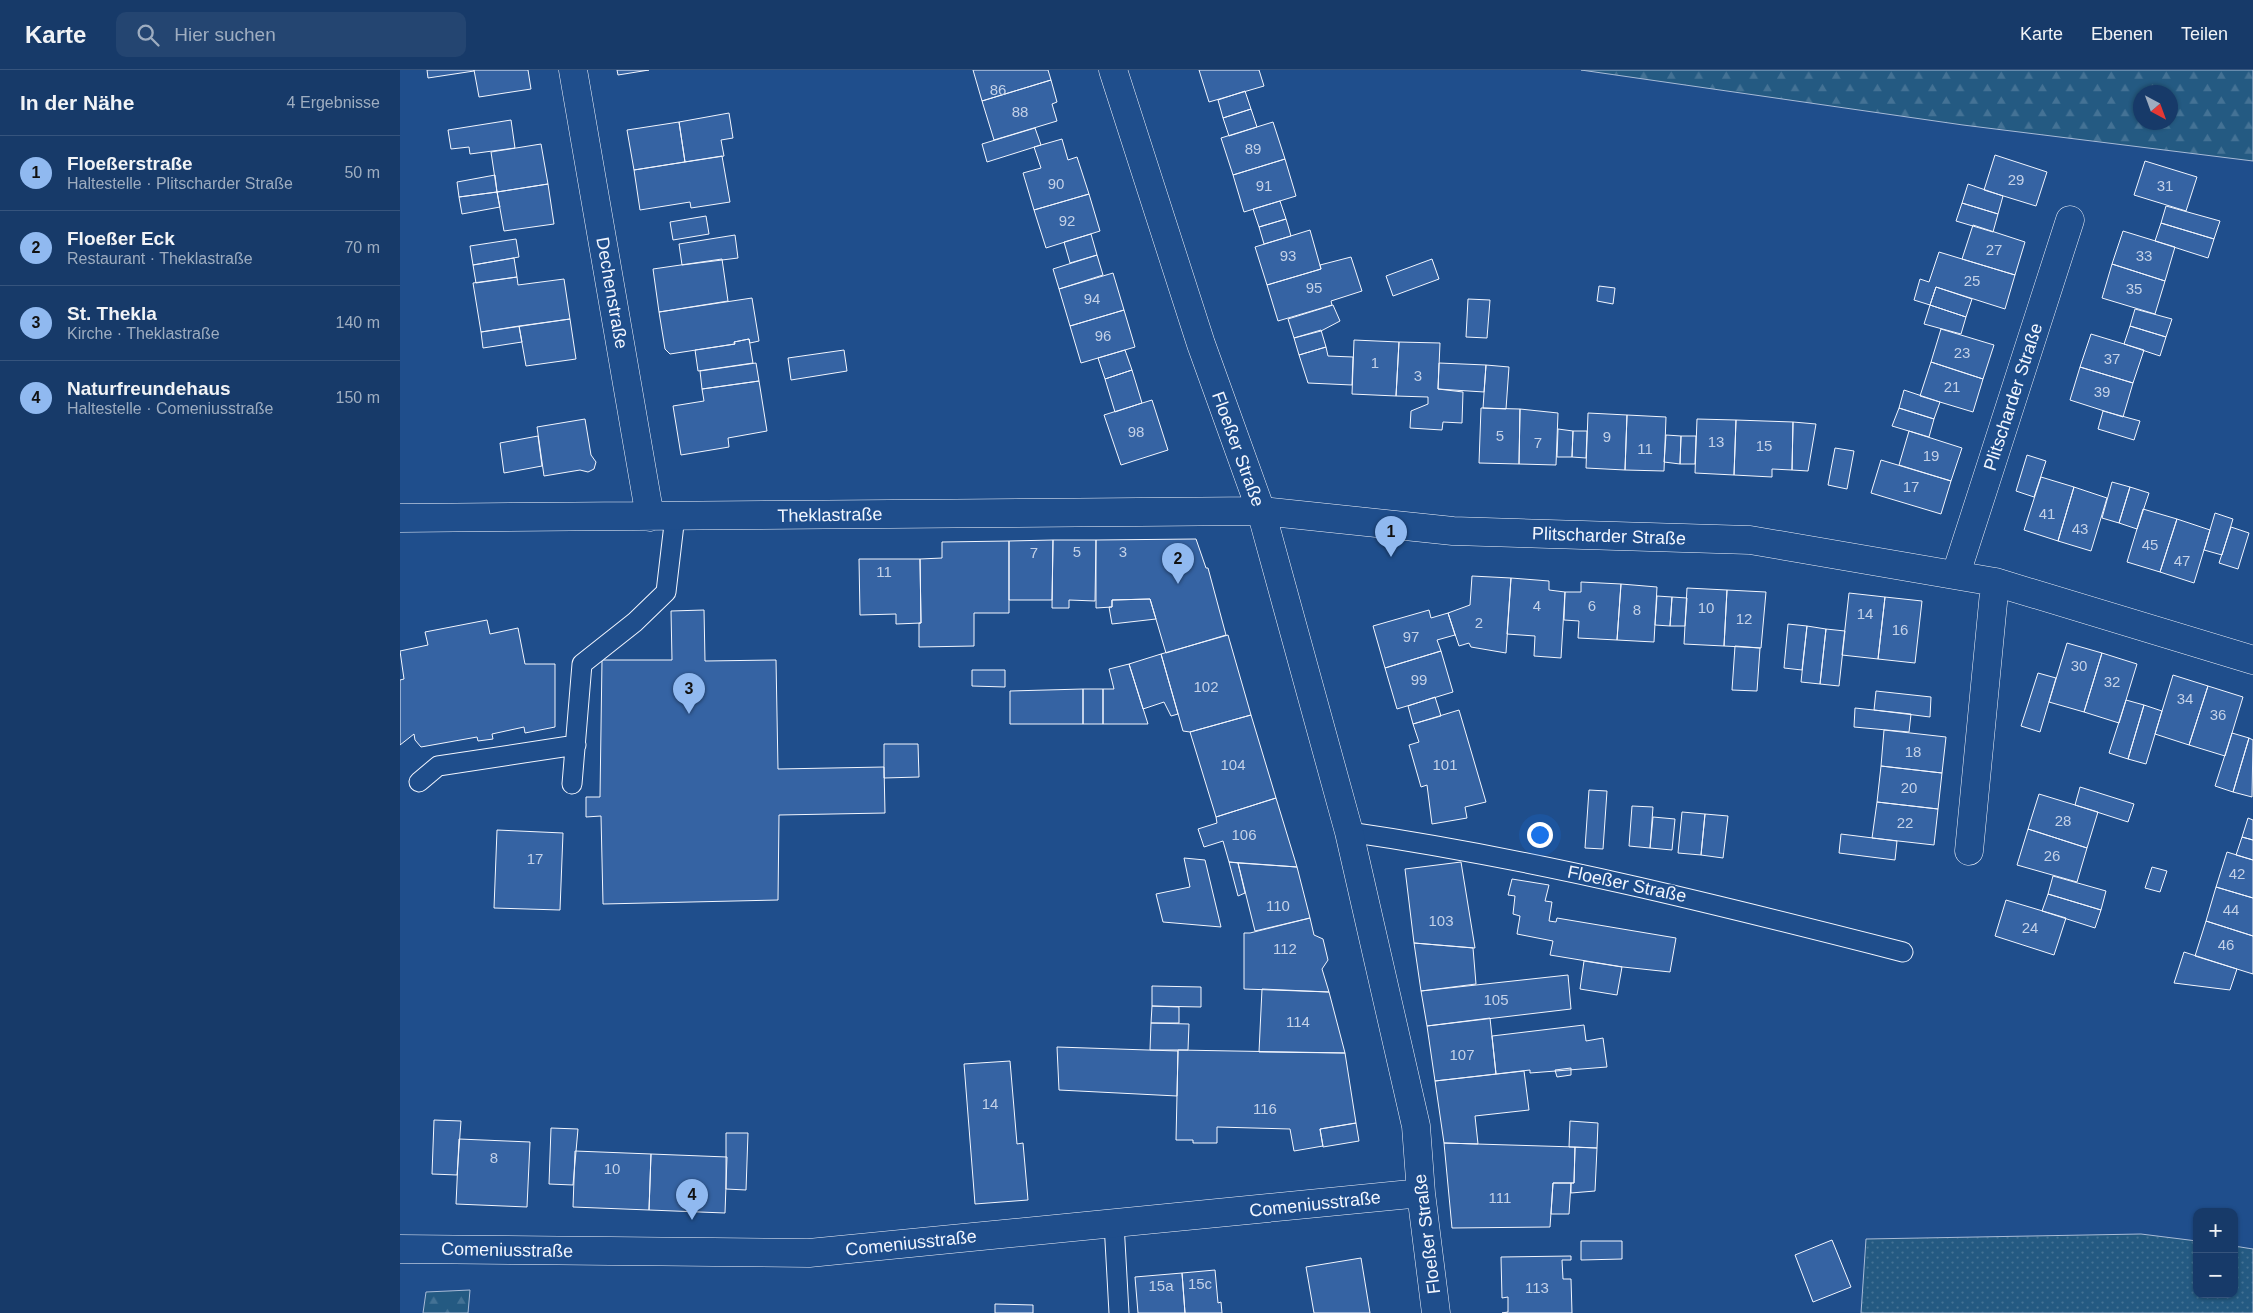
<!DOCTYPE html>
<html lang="de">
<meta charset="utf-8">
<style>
:root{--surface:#173a69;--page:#244571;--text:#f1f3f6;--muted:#9eadc0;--line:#36547d;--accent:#90b9f0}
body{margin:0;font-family:Helvetica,sans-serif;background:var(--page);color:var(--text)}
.controls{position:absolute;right:15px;bottom:15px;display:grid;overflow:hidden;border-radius:10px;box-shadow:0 1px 4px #0004}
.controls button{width:45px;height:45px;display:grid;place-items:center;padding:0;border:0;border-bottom:1px solid var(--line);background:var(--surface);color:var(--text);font:25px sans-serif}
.compass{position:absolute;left:1733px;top:15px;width:45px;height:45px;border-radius:50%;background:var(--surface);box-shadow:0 1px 4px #0004;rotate:139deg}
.you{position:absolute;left:1139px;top:764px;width:18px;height:18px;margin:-12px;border:4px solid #fff;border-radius:50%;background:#1a73e8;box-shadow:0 0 0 8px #1a73e833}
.badge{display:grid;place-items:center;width:32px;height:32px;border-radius:50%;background:var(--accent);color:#111;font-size:16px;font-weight:700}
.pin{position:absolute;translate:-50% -41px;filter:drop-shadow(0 1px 2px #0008)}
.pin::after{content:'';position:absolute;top:26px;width:18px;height:15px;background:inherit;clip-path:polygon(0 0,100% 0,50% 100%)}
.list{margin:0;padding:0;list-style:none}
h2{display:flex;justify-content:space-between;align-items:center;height:65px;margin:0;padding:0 20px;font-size:21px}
h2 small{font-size:16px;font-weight:400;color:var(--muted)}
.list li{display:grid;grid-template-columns:32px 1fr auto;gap:15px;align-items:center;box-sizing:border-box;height:75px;padding:0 20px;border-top:1px solid var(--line)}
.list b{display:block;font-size:19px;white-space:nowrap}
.list p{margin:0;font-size:16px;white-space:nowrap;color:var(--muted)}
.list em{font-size:16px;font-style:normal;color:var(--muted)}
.icon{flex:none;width:28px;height:28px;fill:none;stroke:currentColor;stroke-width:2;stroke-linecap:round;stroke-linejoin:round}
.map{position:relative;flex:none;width:1853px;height:1243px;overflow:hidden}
header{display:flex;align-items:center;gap:30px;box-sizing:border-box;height:70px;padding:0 25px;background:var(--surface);border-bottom:1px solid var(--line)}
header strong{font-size:24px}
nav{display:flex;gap:28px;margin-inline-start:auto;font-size:18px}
.search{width:350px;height:45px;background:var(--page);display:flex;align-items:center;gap:12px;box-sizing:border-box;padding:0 18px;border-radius:10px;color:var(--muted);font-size:19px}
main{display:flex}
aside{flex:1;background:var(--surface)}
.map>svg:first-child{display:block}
</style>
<header>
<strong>Karte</strong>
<div class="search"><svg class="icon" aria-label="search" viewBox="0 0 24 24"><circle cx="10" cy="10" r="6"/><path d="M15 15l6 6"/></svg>Hier suchen</div>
<nav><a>Karte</a><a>Ebenen</a><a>Teilen</a></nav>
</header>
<main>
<aside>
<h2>In der Nähe<small>4 Ergebnisse</small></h2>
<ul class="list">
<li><span class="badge">1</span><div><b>Floeßerstraße</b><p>Haltestelle · Plitscharder Straße</p></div><em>50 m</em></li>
<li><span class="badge">2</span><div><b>Floeßer Eck</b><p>Restaurant · Theklastraße</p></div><em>70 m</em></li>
<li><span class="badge">3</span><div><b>St. Thekla</b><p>Kirche · Theklastraße</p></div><em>140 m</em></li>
<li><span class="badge">4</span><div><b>Naturfreundehaus</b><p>Haltestelle · Comeniusstraße</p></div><em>150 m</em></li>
</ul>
</aside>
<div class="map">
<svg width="1853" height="1243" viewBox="0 0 1853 1243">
<defs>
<pattern id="grass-dots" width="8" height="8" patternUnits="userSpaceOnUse" patternTransform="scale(1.25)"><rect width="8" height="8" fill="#245a82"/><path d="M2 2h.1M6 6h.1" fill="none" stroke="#447295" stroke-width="1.8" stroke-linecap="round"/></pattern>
<pattern id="forest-firs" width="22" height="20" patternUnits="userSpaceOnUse" patternTransform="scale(1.25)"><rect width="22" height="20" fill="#245a82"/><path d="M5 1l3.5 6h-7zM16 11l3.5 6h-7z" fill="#447295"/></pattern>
</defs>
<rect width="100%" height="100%" fill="#1f4e8c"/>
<!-- grass -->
<path fill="url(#grass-dots)" stroke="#a8bbd7" d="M1741,1164L1797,1171V1224H1834V1176L1853,1179V1243H1461L1466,1169Z"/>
<!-- forest -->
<path fill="url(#forest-firs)" stroke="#a8bbd7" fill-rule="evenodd" d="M1181,0H1853V91L1563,55ZM1740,22H1770V52H1740Z
M70,1220L68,1243H23L26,1222Z"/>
<!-- building -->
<path fill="#3563a3" stroke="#f2f6ff" d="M27,0H74V1L28,8Z
M74,0H128L131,19L79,27Z
M217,0H249L218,5Z
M573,0H648L651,10L582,31Z
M799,0H859L864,16L809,32Z
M651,10L657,32L652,34L657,51L594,70L582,31Z
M845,21L851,39L823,48L818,30Z
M851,39L857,57L829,66L823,48Z
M329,43L333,68L321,70L324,86L285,92L279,52Z
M111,50L115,78L70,84L69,77L51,79L48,60Z
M279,52L285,92L234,100L227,60Z
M873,52L885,89L833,105L821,68Z
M635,58L641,75L587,92L582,74Z
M662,69L668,90L677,87L689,124L634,140L623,103L641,98L634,77Z
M141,74L148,114L97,122L91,82Z
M1595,85L1647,102L1636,136L1584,120Z
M322,86L330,132L291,138L290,132L240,140L234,100Z
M885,89L896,126L844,142L833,105Z
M1745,91L1797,107L1786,141L1734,125Z
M95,105L97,122L59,127L57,112Z
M148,114L154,154L104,161L97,122Z
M1568,114L1603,126L1598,144L1562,133Z
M97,122L100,137L62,144L59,127Z
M689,124L700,161L646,178L634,140Z
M880,131L886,149L859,157L853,139Z
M1562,133L1598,144L1593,162L1556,151Z
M1766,136L1820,151L1814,169L1761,153Z
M306,146L309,164L273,170L270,152Z
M886,149L891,166L864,174L859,157Z
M1761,153L1814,169L1808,188L1755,171Z
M1573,155L1625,172L1615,205L1562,189Z
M910,160L921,199L867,215L855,177Z
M1723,161L1775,177L1765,211L1712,194Z
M691,164L697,185L670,193L664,172Z
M335,165L338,188L282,195L279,174Z
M116,169L119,187L73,195L70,176Z
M1539,182L1615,205L1605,239L1536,217L1530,235L1514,230L1520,209L1529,212Z
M697,185L703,205L659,219L653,199Z
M951,187L962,221L931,231L932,235L878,251L867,215L921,199L920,195Z
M114,188L117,207L76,213L73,195Z
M322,189L328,231L259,242L253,199Z
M1032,189L1039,209L993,226L986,206Z
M1712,194L1765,211L1755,244L1702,228Z
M713,203L724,240L670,256L659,219Z
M117,207L118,215L164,209L170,249L81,262L73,213Z
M1199,216L1215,218L1213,234L1197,231Z
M1536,217L1572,229L1566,247L1530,235Z
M352,228L359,271L350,273L349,269L334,272L335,274L270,284L265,279L259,242Z
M1068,229L1090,230L1087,268L1066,267Z
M933,235L940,251L921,261L894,268L888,249Z
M1530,235L1566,247L1561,264L1524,254Z
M1735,239L1772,249L1766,267L1730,256Z
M724,240L735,277L681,293L670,256Z
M170,249L176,289L126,296L119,256Z
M119,256L122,272L83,278L81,262Z
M1730,256L1766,267L1760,286L1724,274Z
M1541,259L1594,275L1583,309L1531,292Z
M921,260L926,277L899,285L894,268Z
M1691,264L1744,280L1733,313L1680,297Z
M349,269L353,293L298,301L295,280L335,274L334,272Z
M954,270L999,272L996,326L952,324Z
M999,272L1040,273L1038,319L1063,322L1062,353L1043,352L1042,360L1010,358L1011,341L1028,334V327L996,326Z
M926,277L928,286L953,287L952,315L908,313L899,285Z
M444,280L447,301L391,310L388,288Z
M725,280L732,300L705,309L698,288Z
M1531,292L1583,309L1573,342L1520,326Z
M356,293L359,311L302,319L300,301Z
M1039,293L1086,295L1084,322L1038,319Z
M1086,295L1109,297L1106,339L1083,338Z
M1680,297L1733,313L1723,347L1670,330Z
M732,300L742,333L715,342L705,309Z
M359,311L367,361L328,368L329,377L281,385L273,336L304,331L302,319Z
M1504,320L1540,332L1534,349L1499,338Z
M752,330L768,380L721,395L704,345Z
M1081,338L1120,339L1119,394L1079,393Z
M1499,338L1534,349L1529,367L1492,356Z
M1120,339L1158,343L1156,395L1119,394Z
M1703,341L1740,351L1734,370L1698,359Z
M1188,343L1227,345L1225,400L1186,398Z
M1227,345L1266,347L1264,401L1225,400Z
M185,349L191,385L196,392L194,399L188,402L180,400L144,406L137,357Z
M1297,349L1336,350L1334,405L1295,403Z
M1336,350L1393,352L1392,400L1372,399V407L1334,405Z
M1393,352L1416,354L1408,401L1392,400Z
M1158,359L1173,361L1172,387H1157Z
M1173,361H1187L1186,388L1172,387Z
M1509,361L1562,378L1551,411L1499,395Z
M1266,365L1281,366L1280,394L1264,392Z
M138,366L142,396L104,403L100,373Z
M1281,366H1296L1295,394H1280Z
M1435,378L1454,381L1447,419L1428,415Z
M1627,385L1646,391L1634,427L1616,421Z
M1481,390L1551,411L1541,444L1471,423Z
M1641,407L1674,417L1658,471L1624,460Z
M1712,412L1730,417L1719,453L1702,448Z
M1674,417L1707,428L1691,481L1658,471Z
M1730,417L1749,423L1737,459L1719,453Z
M1743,439L1777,449L1760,502L1727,492Z
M1815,443L1833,449L1822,485L1804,480Z
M1777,449L1810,460L1794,513L1760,502Z
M1831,457L1849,463L1838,499L1819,493Z
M796,469L806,498H808L826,565L766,583L750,529L712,530V537L696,538V470Z
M653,470L652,530H609V471Z
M653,470H696L695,531L669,530V538H652Z
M609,471V543H574V576L519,577V553H521L520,489L542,488V472Z
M459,489H520L521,553L496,554V544L460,545Z
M1072,506L1111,508L1106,583L1071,577L1069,573L1059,576L1048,543L1070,535Z
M1111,508L1149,511V520L1165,522L1161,588L1134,586L1135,566L1107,564Z
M1181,512L1221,514L1217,570L1178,568L1179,551L1164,550L1165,522H1181Z
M1221,514L1257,517L1254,572L1217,570Z
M1287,518L1327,520L1324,576L1284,574Z
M1327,520L1366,522L1361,578L1324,576Z
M1449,523L1485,527L1478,589L1442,585Z
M1257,526L1272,527L1270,556L1255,555Z
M1272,527L1287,528L1285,556H1270Z
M1485,527L1522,531L1515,593L1478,589Z
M750,529L756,549L712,554L709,537H712V530Z
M304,540L305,591L376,590L378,699L484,697L485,743L379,745L378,830L203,834L201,746L186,747V727H200L202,590H272L271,541Z
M1029,540L1031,548L1048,543L1055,565L1037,570L1041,581L985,598L973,556Z
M87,550L90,564L118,558L125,594H155V657L125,663L124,657L92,664L93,669L78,671L77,667L21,677L15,670L14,664L0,675V610L4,609L0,581L28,575L25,562Z
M1388,554L1407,556L1402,600L1384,598Z
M1407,556L1426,559L1420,614L1401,612Z
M1426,559L1445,561L1439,616L1420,614Z
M828,565L851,645L790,662L783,661L761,584Z
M1667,573L1702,583L1684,642L1649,632Z
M1335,576L1360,578L1357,621L1332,620Z
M1041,581L1053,622L997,639L985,598Z
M1702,583L1737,594L1719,653L1684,642Z
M761,584L778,644L771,646L764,632L743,639L729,594Z
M729,594L748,654H703V619H714L709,599Z
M572,600H605V617L572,616Z
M1638,603L1656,608L1640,662L1621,656Z
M1773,605L1808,616L1789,675L1755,664Z
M1808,616L1843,627L1825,686L1789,675Z
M683,619H703V654H683Z
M683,619V654H610V621Z
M1476,621L1531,627L1530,647L1474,640Z
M1035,627L1041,646L1013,654L1008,636Z
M1726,630L1744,635L1728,689L1709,683Z
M1744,635L1762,641L1746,694L1728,689Z
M1455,638L1511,644L1509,662L1454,657Z
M1059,640L1086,732L1065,737L1067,748L1032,754L1027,715L1021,717L1009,675L1019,672L1013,654Z
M851,645L876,728L816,747L790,662Z
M1484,660L1546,667L1542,703L1481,696Z
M1832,663L1849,668L1833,722L1815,716Z
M1849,668L1853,670L1852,727L1833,722Z
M484,674H518L519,707L484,708Z
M1481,696L1542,703L1538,739L1477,732Z
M1680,717L1734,734L1728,752L1675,735Z
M1189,720L1207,721L1203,779L1185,778Z
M1639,724L1698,742L1687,778L1628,759Z
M876,728L897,797L829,792L823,771L804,777L798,759L817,753L816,747Z
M1477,732L1538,739L1534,775L1472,768Z
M1232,736L1253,737L1250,778L1229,776Z
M1282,742L1305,744L1301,785L1278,783Z
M1305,744L1328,746L1323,788L1301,785Z
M1253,747L1275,749L1272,780L1250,778Z
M1848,748L1853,750V770L1842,767Z
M1628,759L1687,778L1677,812L1617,795Z
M97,760L163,763L160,840L94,838Z
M1441,764L1497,771L1495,790L1439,783Z
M1842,767L1853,770V790L1836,785Z
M1827,782L1853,790V828L1816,817Z
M784,788L805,790L821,857L763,852L756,824L790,817Z
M829,792L838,793L845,823L838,826Z
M1061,792L1075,878L1014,873L1005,799Z
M838,793L897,797L910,848L855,861Z
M1752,797L1767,801L1760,822L1745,818Z
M1653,806L1706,821L1701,840L1648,824Z
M1112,809L1149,815L1145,831L1152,832L1149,851L1156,852L1157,848L1276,868L1270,902L1223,897L1150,885L1153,871L1117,864L1120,846L1113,844L1115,826L1108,825Z
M1816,817L1853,828V866L1806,851Z
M1648,824L1701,840L1695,858L1642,841Z
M1606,830L1666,848L1654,885L1595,866Z
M910,848L914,865L923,869L928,890L922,899L929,922L844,919V863H850Z
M1806,851L1853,866V904L1795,886Z
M1014,873L1073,878L1076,914L1021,921Z
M1784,882L1837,899L1830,920L1774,913Z
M1184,891L1222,897L1217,925L1180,919Z
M1168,905L1171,939L1027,956L1021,921Z
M752,916L801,917V937L752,936Z
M862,919L929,922L945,983L859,982Z
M752,936L779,937V953H751Z
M1090,948L1096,1004L1035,1011L1027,956Z
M751,953L789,954L788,980H750Z
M1184,955L1186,971L1203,968L1207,997L1130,1003V1000L1096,1004L1092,966Z
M657,977L778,981L777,1026L659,1020Z
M778,980L945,983L956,1053L920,1059L923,1076L894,1081L890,1059L817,1057V1073H793V1070H776Z
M610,991L617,1074L623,1073L628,1130L575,1134L564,994Z
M1171,998V1005L1157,1007L1155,1000Z
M1124,1001L1129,1040L1075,1046L1078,1074L1044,1073L1035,1011Z
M34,1050L61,1051L57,1105L32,1104Z
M1170,1051L1198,1053L1197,1078L1169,1077Z
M956,1053L959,1071L923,1077L920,1059Z
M151,1058L178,1059L173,1115L149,1114Z
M326,1063H348L346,1120L326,1119Z
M59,1069L130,1072L127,1137L56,1134Z
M1044,1073L1175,1077L1174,1113H1153L1150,1157L1052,1158Z
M1175,1077L1197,1078L1195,1121L1171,1123V1113H1174Z
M175,1081L251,1084L249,1140L173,1137Z
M251,1084L327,1087L325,1143L249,1140Z
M1153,1113H1171L1169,1144H1151Z
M1432,1170L1451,1217L1413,1232L1395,1185Z
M1181,1171H1222V1189L1181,1190Z
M1171,1186V1190H1162L1163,1209H1171L1172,1243H1102L1108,1242V1227L1102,1228L1101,1187Z
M961,1188L970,1243H914L906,1197Z
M815,1200L818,1233L821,1232L822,1243H785L782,1203Z
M782,1203L785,1243H738L735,1207Z
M595,1234L633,1235V1243H595Z"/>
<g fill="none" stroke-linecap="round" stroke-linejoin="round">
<defs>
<path id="lane" d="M19,712L38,696L176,675
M172,714L182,594L235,552L266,522L275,446
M949,762C1136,789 1319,835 1503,882
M714,1153L719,1243"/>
<path id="street" d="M173,0L250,447
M713,0L801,274L861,441L949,762L1016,1056L1021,1123L1036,1243
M0,448L861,441L1053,461L1350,470L1595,512L1853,590
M1556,504L1670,150
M1569,781L1595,512
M0,1179L409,1183L1021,1123"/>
</defs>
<!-- lane casing -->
<use href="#lane" stroke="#f2f6ff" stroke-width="21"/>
<!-- street casing -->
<use href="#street" stroke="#f2f6ff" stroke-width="29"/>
<!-- lane -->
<use href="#lane" stroke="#1f4e8c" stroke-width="19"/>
<!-- street -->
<use href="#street" stroke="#1f4e8c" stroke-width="28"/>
</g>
<g text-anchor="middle" stroke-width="4" stroke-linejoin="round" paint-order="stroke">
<!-- number labels -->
<g font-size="15" fill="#c3d1e8">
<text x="598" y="25">86</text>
<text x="620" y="47">88</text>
<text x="853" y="84">89</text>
<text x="1616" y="115">29</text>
<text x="656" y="119">90</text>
<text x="864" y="121">91</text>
<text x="1765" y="121">31</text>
<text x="667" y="156">92</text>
<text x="1594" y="185">27</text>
<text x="888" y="191">93</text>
<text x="1744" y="191">33</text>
<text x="1572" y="216">25</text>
<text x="914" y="223">95</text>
<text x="1734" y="224">35</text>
<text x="692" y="234">94</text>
<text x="703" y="271">96</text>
<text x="1562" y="288">23</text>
<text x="1712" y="294">37</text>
<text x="975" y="298">1</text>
<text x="1018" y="311">3</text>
<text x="1552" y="322">21</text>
<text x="1702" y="327">39</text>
<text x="736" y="367">98</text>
<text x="1100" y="371">5</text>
<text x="1207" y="372">9</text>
<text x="1316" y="377">13</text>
<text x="1138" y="378">7</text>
<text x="1364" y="381">15</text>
<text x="1245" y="384">11</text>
<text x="1531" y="391">19</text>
<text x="1511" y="422">17</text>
<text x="1647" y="449">41</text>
<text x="1680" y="464">43</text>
<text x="1750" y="480">45</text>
<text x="677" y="487">5</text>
<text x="723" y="487">3</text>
<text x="634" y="488">7</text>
<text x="1782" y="496">47</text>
<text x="484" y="507">11</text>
<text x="1137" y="541">4</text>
<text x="1192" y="541">6</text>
<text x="1306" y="543">10</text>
<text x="1237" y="545">8</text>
<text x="1465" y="549">14</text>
<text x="1344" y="554">12</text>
<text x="1079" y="558">2</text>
<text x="1500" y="565">16</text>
<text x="1011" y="572">97</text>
<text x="1679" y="601">30</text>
<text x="1019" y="615">99</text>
<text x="1712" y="617">32</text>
<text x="806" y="622">102</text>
<text x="1785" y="634">34</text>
<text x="1818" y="650">36</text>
<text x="1513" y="687">18</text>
<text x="833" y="700">104</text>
<text x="1045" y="700">101</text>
<text x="1509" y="723">20</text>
<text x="1663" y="756">28</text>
<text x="1505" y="758">22</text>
<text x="844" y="770">106</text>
<text x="1652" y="791">26</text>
<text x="135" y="794">17</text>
<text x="1837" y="809">42</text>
<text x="878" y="841">110</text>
<text x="1831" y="845">44</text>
<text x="1041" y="856">103</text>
<text x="1630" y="863">24</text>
<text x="1826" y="880">46</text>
<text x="885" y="884">112</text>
<text x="1096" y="935">105</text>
<text x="898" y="957">114</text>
<text x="1062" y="990">107</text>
<text x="590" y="1039">14</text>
<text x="865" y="1044">116</text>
<text x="94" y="1093">8</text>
<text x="212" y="1104">10</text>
<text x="1100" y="1133">111</text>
<text x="800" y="1219">15c</text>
<text x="761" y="1221">15a</text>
<text x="1137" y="1223">113</text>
</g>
<!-- street labels -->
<g font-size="18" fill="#f2f6ff" stroke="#1f4e8c">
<text transform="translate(212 223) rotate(80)" y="6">Dechenstraße</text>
<text transform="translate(1613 327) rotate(-72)" y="6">Plitscharder Straße</text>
<text transform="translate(838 379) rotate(70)" y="6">Floeßer Straße</text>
<text transform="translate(430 445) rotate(-1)" y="6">Theklastraße</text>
<text transform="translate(1209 466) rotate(2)" y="6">Plitscharder Straße</text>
<text transform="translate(1227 814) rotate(12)" y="6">Floeßer Straße</text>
<text transform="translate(915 1134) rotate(-6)" y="6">Comeniusstraße</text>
<text transform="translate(1027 1164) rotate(-97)" y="6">Floeßer Straße</text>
<text transform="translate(511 1173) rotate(-6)" y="6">Comeniusstraße</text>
<text transform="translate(107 1180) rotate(1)" y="6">Comeniusstraße</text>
</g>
</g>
</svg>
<div class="controls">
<button>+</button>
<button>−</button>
</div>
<svg class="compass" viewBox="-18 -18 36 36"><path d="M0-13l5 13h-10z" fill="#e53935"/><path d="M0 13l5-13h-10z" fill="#9eadc0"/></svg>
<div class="you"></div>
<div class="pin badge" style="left:991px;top:487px">1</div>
<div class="pin badge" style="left:778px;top:514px">2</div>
<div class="pin badge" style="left:289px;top:644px">3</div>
<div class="pin badge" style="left:292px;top:1150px">4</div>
</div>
</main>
